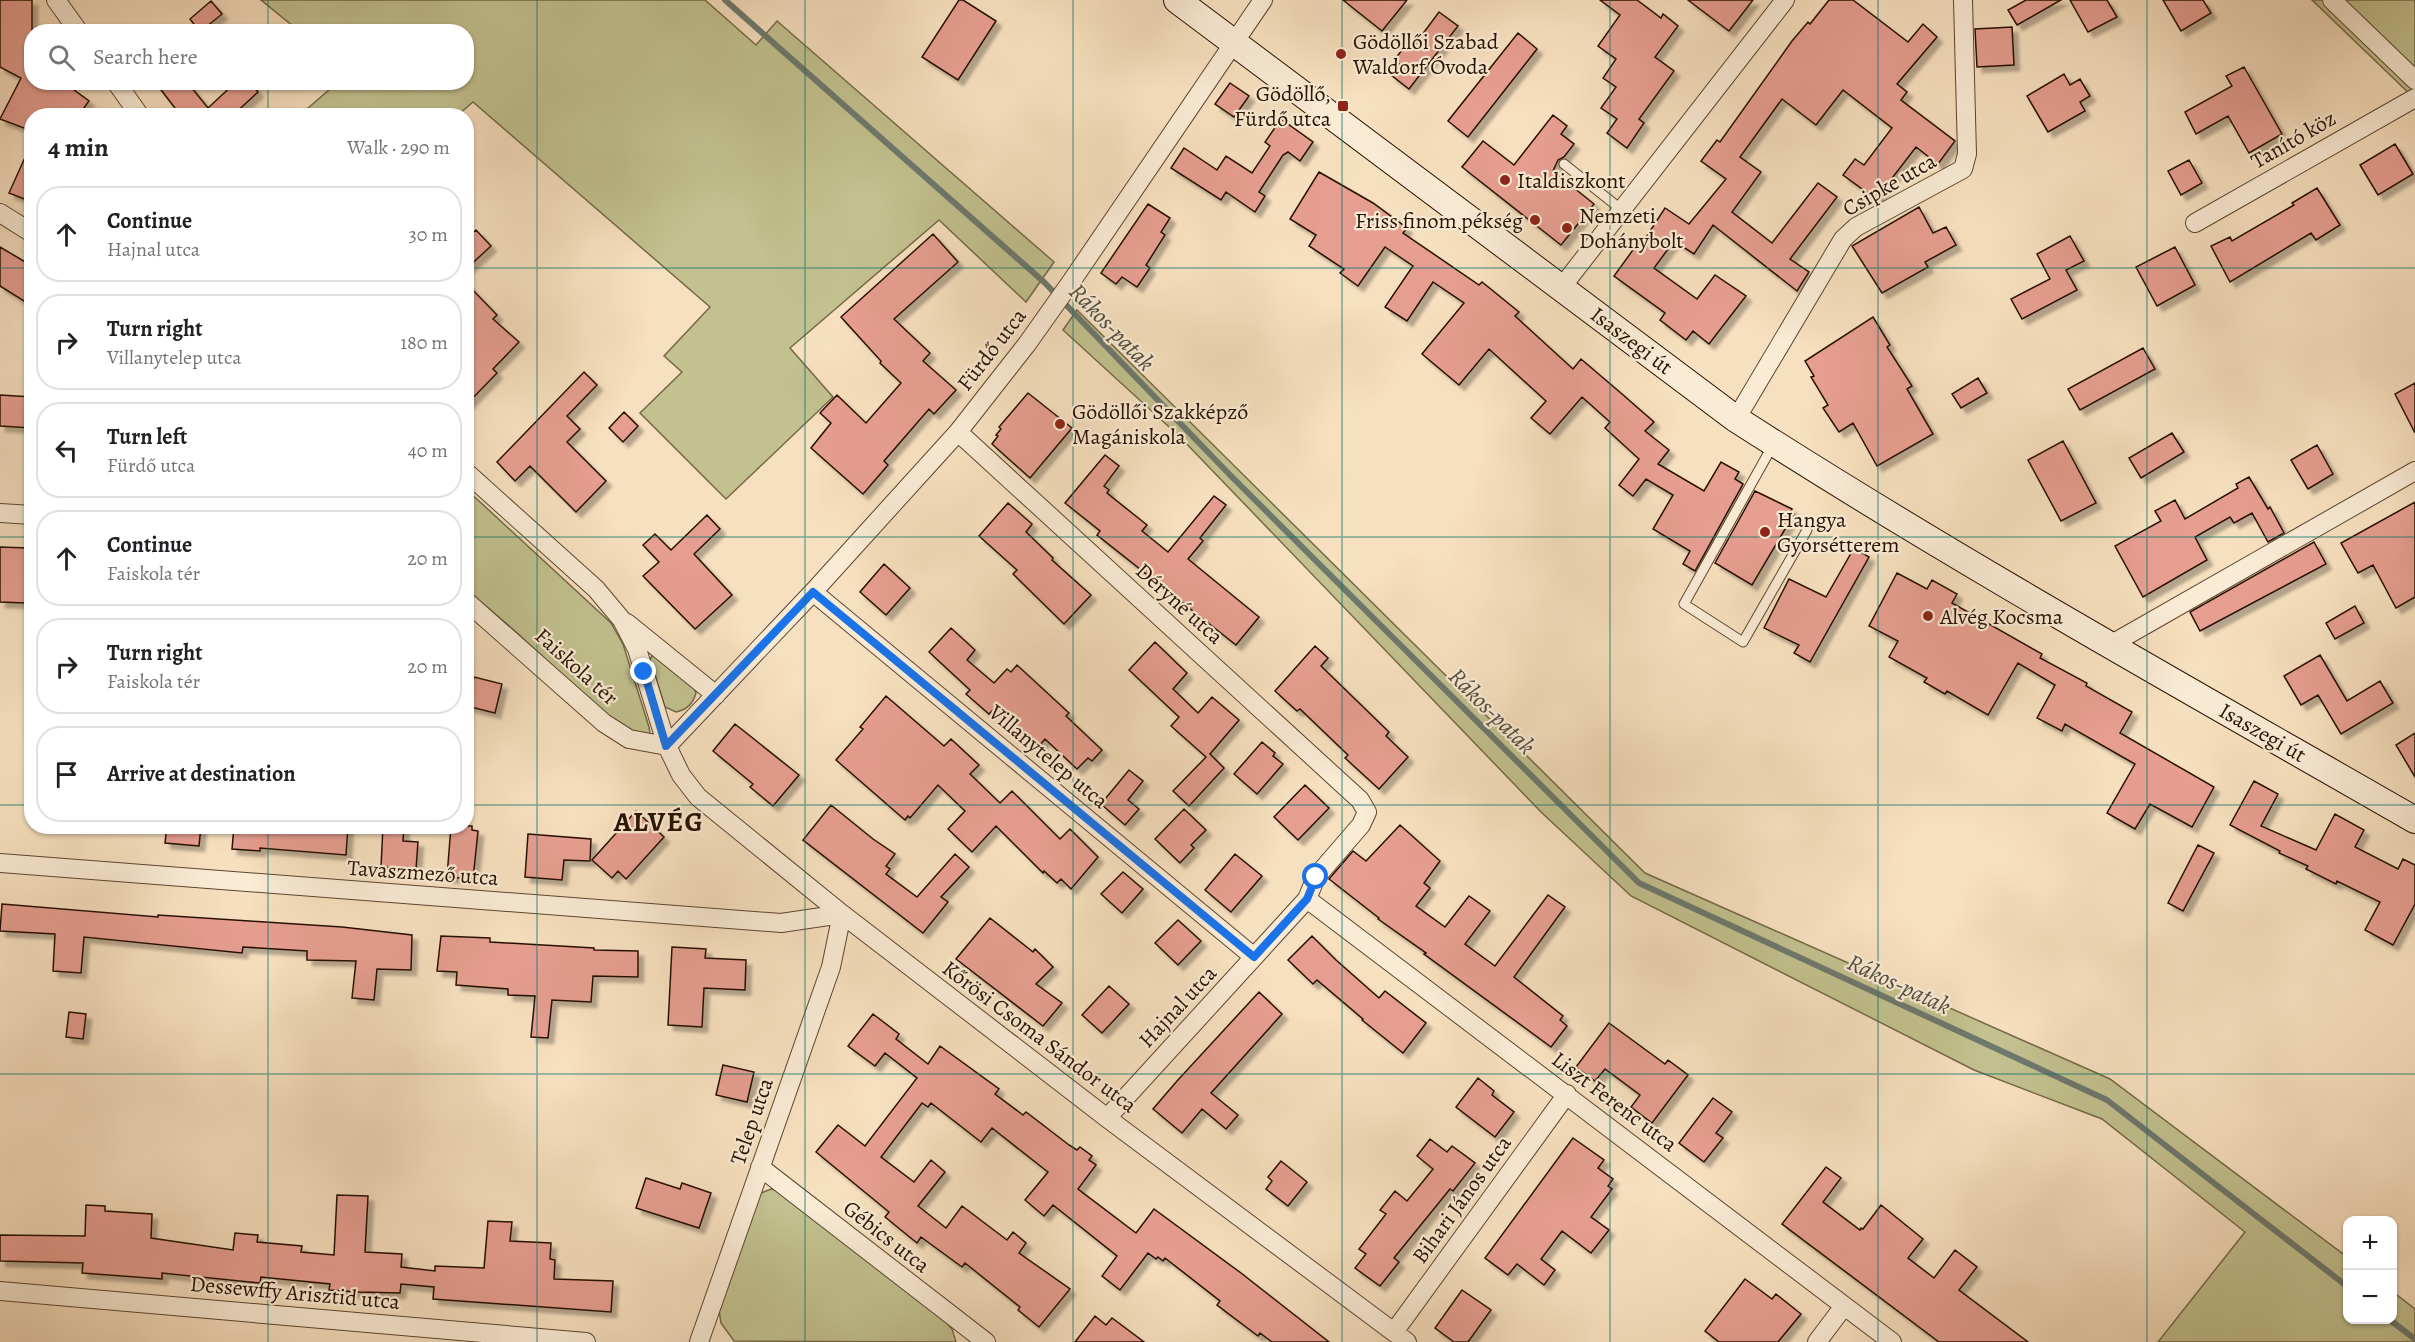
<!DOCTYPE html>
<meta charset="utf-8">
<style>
:root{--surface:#fff;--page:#f2f2f2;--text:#202124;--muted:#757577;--line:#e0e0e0}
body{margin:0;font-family:Alegreya,serif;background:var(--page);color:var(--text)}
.controls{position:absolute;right:18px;bottom:18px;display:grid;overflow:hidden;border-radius:12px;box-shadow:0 2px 4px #0004}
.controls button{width:54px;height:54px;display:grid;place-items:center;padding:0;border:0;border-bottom:2px solid var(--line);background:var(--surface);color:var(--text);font:30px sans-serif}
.stop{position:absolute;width:18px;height:18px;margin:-14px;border:4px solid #1a73e8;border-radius:50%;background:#fff}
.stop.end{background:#1a73e8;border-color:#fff;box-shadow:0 2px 6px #0008}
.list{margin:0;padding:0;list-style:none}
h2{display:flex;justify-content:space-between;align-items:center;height:78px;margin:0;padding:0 24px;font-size:26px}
h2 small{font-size:20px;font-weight:400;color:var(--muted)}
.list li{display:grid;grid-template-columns:39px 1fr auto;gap:18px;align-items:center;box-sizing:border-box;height:96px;margin:0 12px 12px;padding:0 12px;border:2px solid var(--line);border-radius:24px}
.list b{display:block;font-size:22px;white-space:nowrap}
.list p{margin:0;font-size:20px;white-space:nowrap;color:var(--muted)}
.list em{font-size:20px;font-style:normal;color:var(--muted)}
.icon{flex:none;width:33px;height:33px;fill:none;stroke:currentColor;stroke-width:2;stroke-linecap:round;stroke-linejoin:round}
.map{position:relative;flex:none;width:2415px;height:1342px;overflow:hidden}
.search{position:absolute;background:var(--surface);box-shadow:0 2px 4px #0004;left:24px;top:24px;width:450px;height:66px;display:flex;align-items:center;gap:15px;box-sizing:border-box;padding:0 21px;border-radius:24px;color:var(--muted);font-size:22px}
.panel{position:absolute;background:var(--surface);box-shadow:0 2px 4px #0004;left:24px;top:108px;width:450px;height:726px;border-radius:24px}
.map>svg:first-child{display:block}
</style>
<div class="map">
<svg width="2415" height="1342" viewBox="0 0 2415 1342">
<defs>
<filter id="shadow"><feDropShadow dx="5.5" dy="5.5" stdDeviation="1.5" flood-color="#0004"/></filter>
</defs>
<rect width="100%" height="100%" fill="#f7e0bf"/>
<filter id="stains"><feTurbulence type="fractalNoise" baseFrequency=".00333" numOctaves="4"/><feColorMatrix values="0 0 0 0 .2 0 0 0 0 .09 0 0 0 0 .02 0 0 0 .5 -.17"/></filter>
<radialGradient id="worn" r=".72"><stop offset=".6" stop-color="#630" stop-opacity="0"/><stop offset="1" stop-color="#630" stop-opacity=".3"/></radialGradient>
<!-- green -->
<path fill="#c2c18f" stroke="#756948" stroke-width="1.5" d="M261,0H705L756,45L777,21L1054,262L1026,302L939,220L790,348L833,397L726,499L640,413L682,372L664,356L710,307L473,102L458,115H300L337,83L466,82V32L299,31Z
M2312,0H2415V99Z
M1077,310L1645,873L2110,1079L2347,1257L2348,1320H2392L2393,1292L2415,1309V1342H2158L2245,1232L2102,1119L1974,1070L1631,896L1541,812L1179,436L1063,330Z
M466,489L611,623L623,644L649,727L650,734L647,737L616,724L516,632L467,590Z
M653,655L694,688L696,693C693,704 687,710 676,712L665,707L650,659Z
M771,1189L782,1192L945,1321L952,1329L956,1342L734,1341L721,1323L718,1303L761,1193Z"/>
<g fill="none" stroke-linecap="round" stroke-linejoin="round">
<!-- stream -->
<path stroke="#6e786d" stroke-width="6" d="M725,0L1044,282L1230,475L1639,883L2107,1100L2348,1287
M2390,1320L2415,1339"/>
</g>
<!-- building -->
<path fill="#e69e90" stroke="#281100" stroke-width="1.5" filter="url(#shadow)" d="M0,0H32V82H63L89,101L78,116H32V131L0,119L21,78L0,67Z
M959,0H963L996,21L958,80L922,57Z
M1343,0H1407L1382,31Z
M1600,0H1637L1661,18L1663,14L1678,26L1655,57L1674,71L1639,119L1644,123L1627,148L1607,133L1617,119L1601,108L1616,87L1603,78L1616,59L1598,46L1620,15Z
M1688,0H1753L1729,31Z
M1829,0H1853L1908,42L1923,24L1937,37L1897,84L1907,92L1901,100L1955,141L1938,164L1916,147L1876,199L1843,175L1855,159L1864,165L1892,128L1843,90L1816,125L1782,99L1740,157L1761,172L1732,212L1772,243L1818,183L1837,197L1790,259L1809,272L1797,291L1713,225L1694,254L1674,241L1654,268L1697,299L1715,275L1746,296L1709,344L1693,331L1686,340L1660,320L1665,313L1614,276L1638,243L1641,245L1665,208L1689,224L1726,179L1701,161L1717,140L1720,142L1792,41L1808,22L1810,24Z
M2026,0H2061L2017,25L2008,10Z
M2070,0H2107L2117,17L2088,32Z
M2163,0H2203L2211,13L2181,31Z
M211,1L222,14L200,32L190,19Z
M1439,12L1458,26L1409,89L1391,75L1399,64L1394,60L1408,43L1413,47Z
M2012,27L2014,65L1977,67L1975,29Z
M1518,33L1537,49L1468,137L1448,121Z
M2244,67L2282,134L2249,153L2228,116L2196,134L2185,112L2232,86L2226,76Z
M2064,74L2070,85L2080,79L2090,96L2080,102L2085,111L2048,132L2027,96Z
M155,82H187L208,108L236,82H250L258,92L232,116H181Z
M1230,83L1249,96L1234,117L1215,104Z
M1553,115L1567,126L1561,134L1574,144L1564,157L1558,160L1553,171L1594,204L1561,245L1462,167L1483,141L1514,165Z
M1281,119L1313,142L1300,161L1288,152L1283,155L1259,192L1265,196L1255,212L1226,192L1221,200L1171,168L1184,148L1217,170L1226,156L1252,173L1270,146L1265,142Z
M32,142V202L9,193Z
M2395,144L2413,174L2378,195L2360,165Z
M2189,160L2202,183L2181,195L2168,171Z
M1319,172L1373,203L1407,228L1403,233L1479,285L1482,282L1519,312L1515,316L1573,369L1581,359L1622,394L1654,422L1645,431L1669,450L1658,464L1704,491L1721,462L1739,472L1735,479L1743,484L1695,571L1683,564L1690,551L1653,529L1673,495L1646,479L1633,496L1619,485L1639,459L1605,428L1610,422L1582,397L1550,434L1531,418L1546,401L1489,349L1459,385L1422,354L1464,303L1433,282L1407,321L1385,307L1413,266L1385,247L1358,286L1340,273L1344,269L1309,246L1316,235L1290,219Z
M2317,188L2340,225L2316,240L2311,233L2230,282L2211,246L2230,237L2232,241L2294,205L2292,203Z
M1148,204L1170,218L1161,232L1165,235L1146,265L1150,268L1137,287L1122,277L1116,284L1101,273Z
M1919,207L1933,233L1946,227L1956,245L1925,262L1928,267L1882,293L1852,246Z
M476,230L491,246L466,269V239Z
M933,234L958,262L894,319L930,353L923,361L956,390L934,414L929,409L884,461L888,465L863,494L811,448L831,423L820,413L837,395L866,423L901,383L880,363L881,361L841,317Z
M2070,236L2084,261L2066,270L2077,290L2022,319L2011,299L2050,279L2037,254Z
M0,247L32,266V306L0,286Z
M2175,247L2195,285L2157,306L2136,267Z
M466,283L497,315L493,319L519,342L493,369L497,373L466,405Z
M1873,317L1890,345L1887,347L1912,386L1907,389L1933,434L1877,466L1853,423L1839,432L1823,408L1828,405L1811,377L1814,376L1805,361Z
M2143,348L2155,369L2080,410L2068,389Z
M584,372L597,385L567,416L580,429L567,442L606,481L576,512L530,466L515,481L497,462Z
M1978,378L1987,393L1961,408L1952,394Z
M2415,383V433L2395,394Z
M1028,393L1072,428L1030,478L992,444L998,436L996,435L1001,429L999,427Z
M0,395L32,397V428L0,426Z
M624,412L638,426L623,442L609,428Z
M2172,433L2184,452L2141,478L2129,458Z
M2063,441L2096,503L2061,521L2028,460Z
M2317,445L2333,474L2308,489L2291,460Z
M1105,455L1119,466L1104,486L1109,490L1107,493L1147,525L1142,531L1168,552L1214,496L1226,505L1200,538L1203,541L1188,559L1259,617L1236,645L1097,535L1100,531L1065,503Z
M2249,477L2268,509L2270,507L2284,533L2268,542L2252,513L2234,523L2230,517L2195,537L2207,560L2143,597L2115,546L2161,521L2155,511L2175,500L2185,519L2238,488L2236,484Z
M1755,491L1792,509L1791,512L1794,514L1752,585L1715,563Z
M2415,502V597L2396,608L2373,565L2358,573L2341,543Z
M1008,503L1032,524L1026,532L1053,558L1052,560L1091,595L1064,624L1013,574L1017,570L979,536Z
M707,515L720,529L694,554L732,595L695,629L643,576L659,562L643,545L655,534L671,550Z
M2314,542L2326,564L2200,631L2190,612Z
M0,547L28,548L26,603L0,602Z
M1854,548L1869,557L1810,662L1794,653L1799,645L1764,628L1789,579L1826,597Z
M884,564L910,588L886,615L860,592Z
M1897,573L1927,589L1932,580L1957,594L1952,603L2042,654L2040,658L2087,683L2086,686L2132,712L2120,733L2214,787L2192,827L2150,804L2135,829L2107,813L2135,764L2065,724L2062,731L2037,718L2055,685L2018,663L1988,715L1947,691L1945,694L1924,682L1927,678L1889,657L1898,641L1869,626Z
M2355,606L2364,623L2335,639L2326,623Z
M951,628L975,650L967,660L994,683L1007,669L1011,672L1017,665L1069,713L1066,716L1102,750L1092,761L1088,758L1077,769L1045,739L1037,748L994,709L989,714L966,694L970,690L929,652Z
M1155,642L1187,673L1173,689L1198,713L1212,697L1239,720L1210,754L1224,768L1189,806L1173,791L1206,757L1171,726L1179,717L1129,670Z
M1315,646L1328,658L1321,666L1389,732L1386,736L1408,757L1379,789L1345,758L1348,755L1300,709L1297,711L1275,691Z
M2320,655L2347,701L2380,681L2393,703L2341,734L2318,695L2301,705L2284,676Z
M474,677L502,684L495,713L467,706Z
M886,696L944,746L951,739L979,765L970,774L1000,803L1012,791L1060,839L1070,829L1098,857L1071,889L1061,879L1057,883L1044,871L1043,873L996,826L972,852L948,829L965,811L938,785L910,818L908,816L905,820L836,760L863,729L860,727Z
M735,724L799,775L773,806L750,787L753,784L713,751Z
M2415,733V777L2396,745Z
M1262,742L1275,753L1273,756L1283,764L1257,794L1234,774Z
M1129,770L1143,781L1128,800L1139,809L1125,825L1101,804Z
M2254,781L2278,794L2261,826L2316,850L2335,814L2364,830L2355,847L2398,869L2403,859L2415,865V904L2393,945L2365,930L2380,902L2337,881L2336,884L2306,869L2308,866L2279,853L2280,851L2230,825Z
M1305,785L1329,808L1298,840L1274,817Z
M831,805L873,839L895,854L886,866L890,869L886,874L917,897L955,854L969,867L941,897L948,902L923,933L803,840Z
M1184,809L1206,830L1191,845L1194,848L1180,863L1155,839Z
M636,811L664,837L626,879L618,871L612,878L592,860Z
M1400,825L1440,861L1424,883L1430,888L1416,906L1445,927L1469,896L1490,911L1465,944L1495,966L1548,895L1565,907L1514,977L1563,1016L1560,1020L1567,1026L1551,1047L1424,954L1426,953L1378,919L1379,918L1329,879L1353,851L1366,861Z
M167,826H201L199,846L165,843Z
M234,826H348L346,855L260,848V851L232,849Z
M383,826H404L403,841L418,842L416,869L381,867Z
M451,826H472V830L478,831L473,879L447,877Z
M528,834L591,839L590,861L564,860L562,880L525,877Z
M2198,845L2214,853L2183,911L2168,903Z
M1235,854L1262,876L1231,912L1205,890Z
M1123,872L1143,889L1122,913L1101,894Z
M2,904L158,917V915L342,927L412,935L411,970L377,969L374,1000L352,998L356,961L307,960V951L243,947L242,953L84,937L81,973L53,971L55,934L0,931Z
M990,918L1033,952L1035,949L1053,967L1036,984L1062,1003L1043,1026L956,959Z
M1178,920L1201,941L1178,965L1155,943Z
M441,936L490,938V942L594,948V950L638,951V977L593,976L591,1002L552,1000L548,1038L531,1037L535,996L508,995V989L456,985L457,972L437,971Z
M1312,936L1336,960L1379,998L1385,991L1426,1023L1403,1053L1362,1020L1363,1019L1317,980L1313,984L1288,960Z
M672,947L706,949L705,958L746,960L745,990L704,988L702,1027L668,1025Z
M1109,986L1129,1004L1102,1033L1082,1015Z
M1259,992L1282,1014L1211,1093L1238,1115L1226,1129L1202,1109L1182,1133L1153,1109L1177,1081Z
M69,1012L86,1014L83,1039L66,1037Z
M873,1014L899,1034L896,1039L928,1064L940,1046L999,1089L995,1094L1023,1115L1026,1112L1069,1145L1077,1150L1080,1147L1092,1156L1089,1160L1096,1165L1078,1189L1136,1233L1154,1209L1241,1273L1329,1342H1272L1260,1333L1258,1336L1217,1305L1220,1301L1165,1258L1163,1261L1158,1257L1156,1259L1148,1253L1120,1290L1102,1276L1117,1256L1053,1205L1044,1216L1025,1200L1048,1172L992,1128L981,1142L931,1103L928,1107L922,1103L881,1157L914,1182L931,1160L945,1172L918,1206L946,1228L962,1206L1007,1240L1013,1232L1026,1243L1019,1253L1070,1289L1039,1327L1018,1310L1020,1307L965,1263L962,1267L921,1237L917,1243L885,1217L889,1212L816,1152L838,1125L865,1146L917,1078L885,1053L875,1066L848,1046Z
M1609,1023L1665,1064L1668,1060L1688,1075L1652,1123L1631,1107L1640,1095L1605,1069L1595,1081L1576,1067Z
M723,1065L754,1072L747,1102L716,1095Z
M1478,1078L1494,1091L1492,1095L1514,1112L1495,1137L1456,1107Z
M1713,1098L1732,1112L1716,1133L1723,1138L1704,1162L1679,1143Z
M1573,1138L1604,1160L1598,1168L1613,1179L1608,1186L1612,1189L1591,1217L1609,1230L1591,1253L1562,1231L1541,1259L1555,1270L1544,1285L1517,1264L1508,1275L1485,1258Z
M1430,1139L1447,1152L1452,1146L1475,1163L1453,1191L1450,1189L1394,1258L1399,1262L1380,1286L1355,1268L1366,1254L1359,1249L1386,1214L1380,1210L1395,1191L1407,1201L1433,1169L1417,1156Z
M1281,1161L1307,1182L1288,1206L1266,1189L1272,1181L1268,1177Z
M1826,1167L1841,1178L1823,1202L1860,1230L1861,1228L1863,1229L1881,1205L1923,1239L1908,1258L1934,1278L1955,1250L1977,1267L1959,1290L2028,1342H1939L1782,1224Z
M646,1178L680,1189L682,1183L711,1193L699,1228L636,1208Z
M337,1195L368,1196L365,1252L402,1254L401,1267L435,1271V1266L484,1268L488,1221L512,1222L510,1241L551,1243L550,1259L555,1260L554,1279L613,1281L611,1312L433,1299L434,1287L401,1284L400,1293L359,1292L329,1290L330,1284L261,1277L260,1283L162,1273V1279L82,1273L83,1263L0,1261V1235L85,1236L86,1205L105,1206V1211L152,1214L151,1238L233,1250L235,1233L258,1235L257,1242L302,1246L301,1252L334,1255Z
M1745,1279L1772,1299L1776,1294L1801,1314L1778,1342H1719L1705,1331Z
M1462,1290L1491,1310L1468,1342H1454L1435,1328Z
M1095,1316L1106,1325L1112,1318L1144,1342H1075Z"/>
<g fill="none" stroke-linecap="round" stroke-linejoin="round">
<defs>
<path id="service" d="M1564,164L1622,210
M1773,445L1684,604L1743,642L1807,530"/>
<path id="minor" d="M56,0L79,32
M2332,0L2415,80
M116,82L140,116
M0,213L32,233
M2195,223L2415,98
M1561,288L1785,0
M1736,419L1843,239L1856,227L1963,169L1967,154L1963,0
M958,432L1360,800L1367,812L1361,825L1316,877L1307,899L1107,1118
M466,472L596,589L622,620L637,649L667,746L681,775L698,797L842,914L1107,1118L1407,1342
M0,513L32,515
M813,592L1254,957
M466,601L604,723L629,739L667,746
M627,623L716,695
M2110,645L2415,471
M667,746L813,592L958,432L1027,344L1071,282L1263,0
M0,863L781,923L842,914L831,967L699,1342
M1307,899L1892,1342
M760,1167L986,1342
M0,1291L586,1342
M1394,1332L1567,1094
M1817,1342L1844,1306"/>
<path id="secondary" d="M1177,0L1736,419C1957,561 2187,689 2415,820"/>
</defs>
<!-- service casing -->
<use href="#service" stroke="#5c4530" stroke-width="11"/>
<!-- minor casing -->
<use href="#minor" stroke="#5c4530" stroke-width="20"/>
<!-- secondary casing -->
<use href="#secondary" stroke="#281100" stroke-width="28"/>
<!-- service -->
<use href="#service" stroke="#faebd5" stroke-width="9"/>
<!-- minor -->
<use href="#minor" stroke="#faebd5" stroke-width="18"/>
<!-- secondary -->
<use href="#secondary" stroke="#faebd5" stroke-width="26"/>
</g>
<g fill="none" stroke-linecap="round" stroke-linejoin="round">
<!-- route -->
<path stroke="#1a73e8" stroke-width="8" d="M644,672L666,746L813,592L1254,957L1307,899L1316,877"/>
</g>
<!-- grid -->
<path fill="none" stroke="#0f766e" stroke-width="1.5" stroke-opacity="0.55" d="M268,0V32M537,0V1342M805,0V1342M1073,0V1342M1342,0V1342M1610,0V1342M1878,0V1342M2147,0V1342M268,82V116M0,268H32M466,268H2415M0,537H32M466,537H2415M0,805H32M466,805H2415M268,826V1342M0,1074H2415"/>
<!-- markers -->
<g fill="#8f2418" stroke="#faebd5" stroke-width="2">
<circle cx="1341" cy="54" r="6"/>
<rect x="1337" y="100" width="12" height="12" rx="3"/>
<circle cx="1505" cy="180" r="6"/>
<circle cx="1535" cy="220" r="6"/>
<circle cx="1567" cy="228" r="6"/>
<circle cx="1060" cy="424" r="6"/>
<circle cx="1765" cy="532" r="6"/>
<circle cx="1928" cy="616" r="6"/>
</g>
<g text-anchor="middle" stroke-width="4.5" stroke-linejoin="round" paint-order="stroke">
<!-- poi labels -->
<g font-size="22" fill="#281100" stroke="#faebd5" text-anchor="start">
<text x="1353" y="49">Gödöllői Szabad<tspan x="1353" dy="25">Waldorf Óvoda</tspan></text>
<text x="1331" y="101" text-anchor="end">Gödöllő,<tspan x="1331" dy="25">Fürdő utca</tspan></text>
<text x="1517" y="188">Italdiszkont</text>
<text x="1579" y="223">Nemzeti<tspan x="1579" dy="25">Dohánybolt</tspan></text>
<text x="1523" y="228" text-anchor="end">Friss finom pékség</text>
<text x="1072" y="419">Gödöllői Szakképző<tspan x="1072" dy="25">Magániskola</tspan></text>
<text x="1777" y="527">Hangya<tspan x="1777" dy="25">Gyorsétterem</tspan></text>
<text x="1940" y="624">Alvég Kocsma</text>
</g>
<!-- street labels -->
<g font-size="22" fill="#281100" stroke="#faebd5">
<text transform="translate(2293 139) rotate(-30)" y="8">Tanító köz</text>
<text transform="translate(1889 184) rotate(-30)" y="8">Csipke utca</text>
<text transform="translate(1632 340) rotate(37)" y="8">Isaszegi út</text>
<text transform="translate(991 349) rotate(-52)" y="8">Fürdő utca</text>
<text transform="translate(1180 603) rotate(42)" y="8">Déryné utca</text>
<text transform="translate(577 666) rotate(42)" y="8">Faiskola tér</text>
<text transform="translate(2263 732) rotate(30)" y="8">Isaszegi út</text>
<text transform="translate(1049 756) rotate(40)" y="8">Villanytelep utca</text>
<text transform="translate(423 872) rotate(4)" y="8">Tavaszmező utca</text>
<text transform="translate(1177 1006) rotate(-47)" y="8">Hajnal utca</text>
<text transform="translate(1040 1036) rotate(37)" y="8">Kőrösi Csoma Sándor utca</text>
<text transform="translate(1615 1101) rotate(37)" y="8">Liszt Ferenc utca</text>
<text transform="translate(751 1121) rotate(-71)" y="8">Telep utca</text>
<text transform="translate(1461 1199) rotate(-54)" y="8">Bihari János utca</text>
<text transform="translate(887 1236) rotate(38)" y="8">Gébics utca</text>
<text transform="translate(295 1292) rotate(5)" y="8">Dessewffy Arisztid utca</text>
</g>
<!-- water labels -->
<g font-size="24" font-style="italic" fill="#514d3f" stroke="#faebd5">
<text transform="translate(1112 327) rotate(46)" y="8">Rákos-patak</text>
<text transform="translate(1492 711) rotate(45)" y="8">Rákos-patak</text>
<text transform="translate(1899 984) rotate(25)" y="8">Rákos-patak</text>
</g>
<!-- district labels -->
<g font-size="28" font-weight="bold" letter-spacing="1.5" fill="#281100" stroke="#faebd5">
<text x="659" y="831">ALVÉG</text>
</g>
</g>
<rect width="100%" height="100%" filter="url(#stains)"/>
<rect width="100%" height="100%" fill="url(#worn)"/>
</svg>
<div class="controls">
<button>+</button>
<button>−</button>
</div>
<div class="stop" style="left:1316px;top:877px"></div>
<div class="stop end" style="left:644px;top:672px"></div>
<div class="search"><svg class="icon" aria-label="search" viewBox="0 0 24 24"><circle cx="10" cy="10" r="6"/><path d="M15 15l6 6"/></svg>Search here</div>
<section class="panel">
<h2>4 min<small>Walk · 290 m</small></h2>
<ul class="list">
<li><svg class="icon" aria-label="ahead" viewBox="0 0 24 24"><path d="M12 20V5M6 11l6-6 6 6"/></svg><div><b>Continue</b><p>Hajnal utca</p></div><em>30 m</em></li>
<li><svg class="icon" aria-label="right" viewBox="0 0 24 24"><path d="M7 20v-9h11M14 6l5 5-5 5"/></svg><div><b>Turn right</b><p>Villanytelep utca</p></div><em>180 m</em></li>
<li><svg class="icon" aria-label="left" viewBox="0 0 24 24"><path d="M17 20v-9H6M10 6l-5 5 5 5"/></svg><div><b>Turn left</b><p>Fürdő utca</p></div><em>40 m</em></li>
<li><svg class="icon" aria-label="ahead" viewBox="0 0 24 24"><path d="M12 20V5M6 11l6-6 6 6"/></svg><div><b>Continue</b><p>Faiskola tér</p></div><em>20 m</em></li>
<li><svg class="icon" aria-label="right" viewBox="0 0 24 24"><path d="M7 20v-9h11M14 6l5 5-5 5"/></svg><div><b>Turn right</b><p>Faiskola tér</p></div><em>20 m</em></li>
<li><svg class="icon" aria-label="arrive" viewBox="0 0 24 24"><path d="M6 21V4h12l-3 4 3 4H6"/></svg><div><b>Arrive at destination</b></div></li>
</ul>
</section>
</div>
